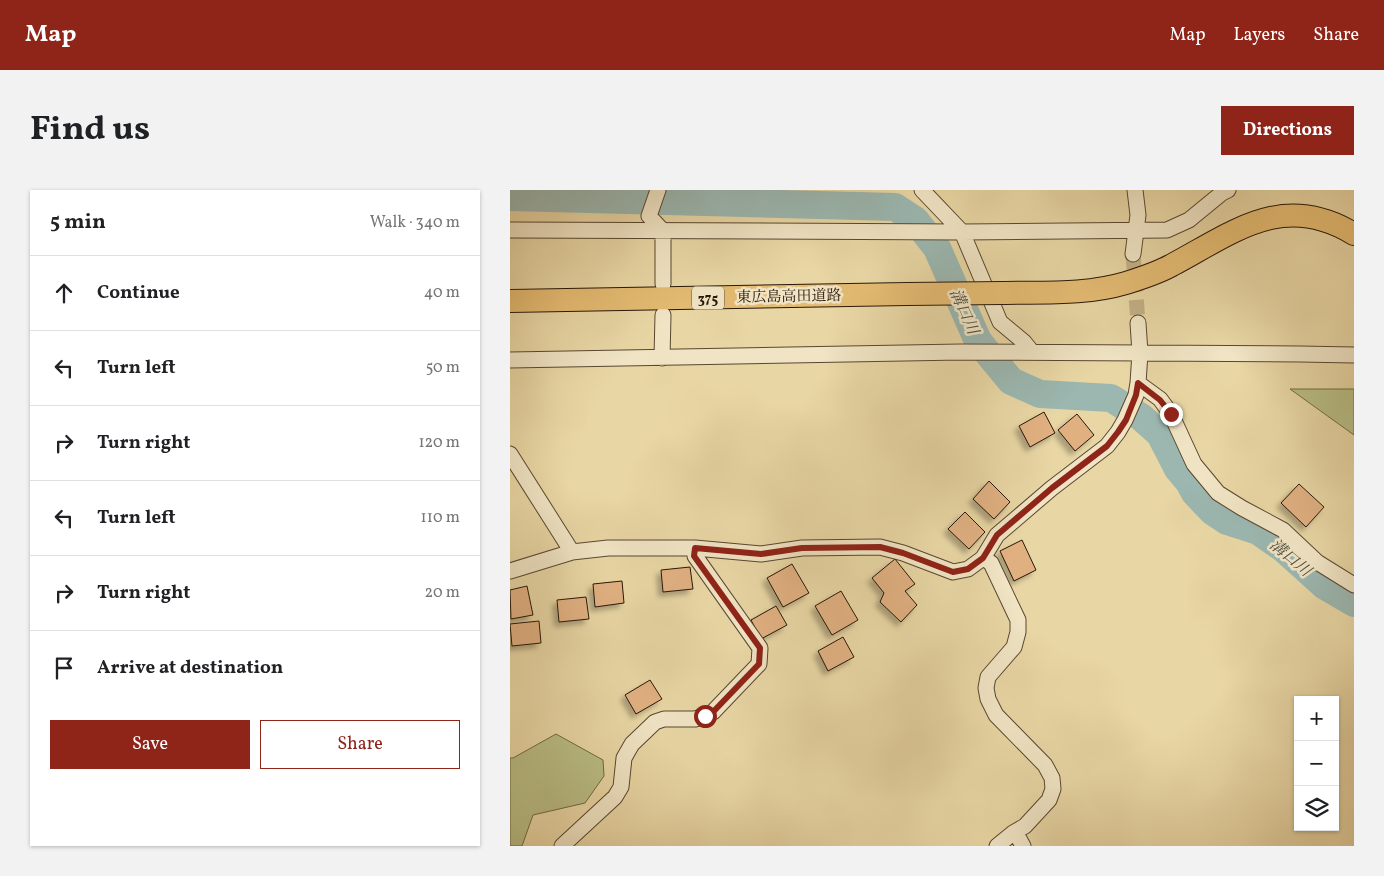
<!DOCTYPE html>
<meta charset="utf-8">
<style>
:root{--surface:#fff;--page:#f2f2f2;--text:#202124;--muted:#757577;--line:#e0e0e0;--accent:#8f2418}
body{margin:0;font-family:Vollkorn,"Noto Serif JP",serif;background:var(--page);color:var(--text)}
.controls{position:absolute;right:15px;bottom:15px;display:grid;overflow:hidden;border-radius:0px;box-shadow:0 1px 4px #0004}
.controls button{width:45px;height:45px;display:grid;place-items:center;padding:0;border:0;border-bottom:1px solid var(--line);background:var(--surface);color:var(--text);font:25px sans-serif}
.stop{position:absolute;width:15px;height:15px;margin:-11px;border:4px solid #8f2418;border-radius:50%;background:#fff}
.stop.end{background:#8f2418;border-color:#fff;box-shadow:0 1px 5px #0008}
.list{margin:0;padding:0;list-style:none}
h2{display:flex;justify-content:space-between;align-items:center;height:65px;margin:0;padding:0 20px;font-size:21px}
h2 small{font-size:16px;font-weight:400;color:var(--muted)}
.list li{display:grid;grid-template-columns:32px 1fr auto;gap:15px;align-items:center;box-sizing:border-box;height:75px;padding:0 20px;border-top:1px solid var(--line)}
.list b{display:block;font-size:19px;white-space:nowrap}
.list em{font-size:16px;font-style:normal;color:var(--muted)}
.actions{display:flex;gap:10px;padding:15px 20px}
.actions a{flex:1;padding:11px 0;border:1px solid var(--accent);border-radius:0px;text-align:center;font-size:18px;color:var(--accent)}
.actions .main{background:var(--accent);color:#fff}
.icon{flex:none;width:28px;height:28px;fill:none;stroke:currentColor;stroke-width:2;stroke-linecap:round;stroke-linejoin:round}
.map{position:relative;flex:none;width:844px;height:656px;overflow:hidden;border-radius:0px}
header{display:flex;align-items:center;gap:30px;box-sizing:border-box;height:70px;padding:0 25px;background:var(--accent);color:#fff}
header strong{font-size:24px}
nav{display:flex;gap:28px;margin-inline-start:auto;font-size:18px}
.intro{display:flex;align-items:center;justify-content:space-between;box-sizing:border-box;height:120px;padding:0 30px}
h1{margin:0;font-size:35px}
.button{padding:12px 22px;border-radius:0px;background:var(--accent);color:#fff;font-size:18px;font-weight:700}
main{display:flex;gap:30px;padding:0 30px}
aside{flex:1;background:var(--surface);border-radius:0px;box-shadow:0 1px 4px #0004}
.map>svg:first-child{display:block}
</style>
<header>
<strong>Map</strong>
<nav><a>Map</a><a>Layers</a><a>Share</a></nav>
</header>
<div class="intro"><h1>Find us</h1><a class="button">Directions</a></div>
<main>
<aside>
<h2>5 min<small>Walk · 340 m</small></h2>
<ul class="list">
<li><svg class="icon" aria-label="ahead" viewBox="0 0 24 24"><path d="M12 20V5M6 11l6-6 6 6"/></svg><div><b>Continue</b></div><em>40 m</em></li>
<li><svg class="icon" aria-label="left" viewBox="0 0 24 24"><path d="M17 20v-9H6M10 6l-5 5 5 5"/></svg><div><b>Turn left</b></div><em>50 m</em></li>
<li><svg class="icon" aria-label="right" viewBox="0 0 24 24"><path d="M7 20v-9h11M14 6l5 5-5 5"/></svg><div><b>Turn right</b></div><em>120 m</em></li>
<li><svg class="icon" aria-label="left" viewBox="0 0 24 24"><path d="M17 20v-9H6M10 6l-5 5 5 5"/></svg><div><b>Turn left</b></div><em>110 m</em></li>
<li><svg class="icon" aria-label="right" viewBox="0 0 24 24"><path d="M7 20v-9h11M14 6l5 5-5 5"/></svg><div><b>Turn right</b></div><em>20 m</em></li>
<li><svg class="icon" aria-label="arrive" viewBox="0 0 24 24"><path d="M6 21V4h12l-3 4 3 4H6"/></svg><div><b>Arrive at destination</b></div></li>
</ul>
<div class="actions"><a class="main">Save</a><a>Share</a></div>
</aside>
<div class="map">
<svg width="844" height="656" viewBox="0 0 844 656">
<defs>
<filter id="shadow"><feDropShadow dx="-4.5" dy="4.5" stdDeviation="2.5" flood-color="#0004"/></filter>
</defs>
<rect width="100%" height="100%" fill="#e8d6a4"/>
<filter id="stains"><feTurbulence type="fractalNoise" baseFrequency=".004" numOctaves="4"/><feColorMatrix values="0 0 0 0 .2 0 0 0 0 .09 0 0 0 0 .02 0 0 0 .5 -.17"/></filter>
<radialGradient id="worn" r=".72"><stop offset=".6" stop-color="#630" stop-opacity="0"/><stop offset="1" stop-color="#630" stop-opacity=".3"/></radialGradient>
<!-- green -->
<path fill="#b9bd84" stroke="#716a46" d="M780,199H844V245Z
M46,544L93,570L94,586L75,613L23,625L12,656H0V568H3Z"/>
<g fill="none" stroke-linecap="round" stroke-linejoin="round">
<!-- river -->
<path stroke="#9bb7b0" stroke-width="28" d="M0,7L385,17L405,30L427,58L468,151L501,191L530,204L601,208L631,227L650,244L668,279L679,292L685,303L702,321L717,331L748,341L774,359L815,396L844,413"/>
</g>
<!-- building -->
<path fill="#e0b081" stroke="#291709" filter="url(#shadow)" d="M534,222L545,243L520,257L509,236Z
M567,224L584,245L565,261L548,240Z
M479,291L500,312L484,329L463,309Z
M789,294L814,317L796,337L771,313Z
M455,322L475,342L459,359L438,339Z
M512,350L526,380L504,391L490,361Z
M385,369L405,394L395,401L407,415L391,432L370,412L374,403L362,388Z
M282,374L299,403L273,417L257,388Z
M180,377L183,399L153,402L151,380Z
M112,391L114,413L85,417L83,394Z
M17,396L23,425L1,429L0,400Z
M331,401L348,430L322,445L305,416Z
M76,407L79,429L49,432L47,410Z
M266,416L277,435L251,449L241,430Z
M29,431L31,453L2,456L0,434Z
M333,447L344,467L318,481L308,461Z
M140,490L152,509L126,524L115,505Z"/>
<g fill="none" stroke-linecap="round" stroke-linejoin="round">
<!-- minor-tunnel -->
<path stroke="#c2b085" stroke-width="15" stroke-dasharray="15 8" stroke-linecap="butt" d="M623,64L628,133"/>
<defs>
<path id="minor" d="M148,0L139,26L153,41V94
M412,0L452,42L490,132L514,152L522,162
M0,40L452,42L657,40L679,30L712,3L718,0
M623,64L628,25L625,0
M152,168L153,125
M0,170L451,162L790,164L844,165
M628,193L650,209L661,224L684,274L708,303L732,318L773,340L807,372L844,395
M0,264L62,362
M473,368L481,373L508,430V442L504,457L478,487L476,498L478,509L486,525L535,575L542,588L543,599L539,610L515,636L503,643L487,656
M0,381L62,362L98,358H185L251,364L292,358L370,357L393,363L443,382L458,379L473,368L487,345L542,298L597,256L608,242L615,230L626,205L628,193L630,163L628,133
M503,643L507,645L513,656
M52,656L105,607L111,597L114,568L122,554L145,532L154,529H185L195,526L203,522L249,474L250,458L185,366V358"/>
<path id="highway" d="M492,103C533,102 576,105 616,93C632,88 648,83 662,75C724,42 773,1 844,44
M0,111L397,104"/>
</defs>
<!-- minor casing -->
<use href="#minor" stroke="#594730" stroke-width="17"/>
<!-- highway casing -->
<use href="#highway" stroke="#291709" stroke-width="24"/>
<!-- minor -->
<use href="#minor" stroke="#f0e4c4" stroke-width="15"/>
<!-- highway -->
<use href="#highway" stroke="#e4bb72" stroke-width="22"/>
<defs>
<path id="highway-bridge" d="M397,104L492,103"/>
</defs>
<!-- highway-bridge casing -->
<use href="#highway-bridge" stroke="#291709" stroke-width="24" stroke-linecap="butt"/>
<!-- highway-bridge -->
<use href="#highway-bridge" stroke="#e4bb72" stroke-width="22"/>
</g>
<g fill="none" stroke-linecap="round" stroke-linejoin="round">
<!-- route -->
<path stroke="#8f2418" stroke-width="6" d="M195,526L203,522L249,474L250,458L184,366L185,358L251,364L292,358L370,357L393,363L443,382L458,379L473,368L487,345L542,298L597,256L608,242L616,230L626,205L628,193L650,210L661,224"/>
</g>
<g text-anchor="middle" stroke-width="5" stroke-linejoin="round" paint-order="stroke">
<!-- shield labels -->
<rect fill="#f0e4c4" stroke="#655441" stroke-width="1" x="182" y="96.5" width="32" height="23" rx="4"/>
<g font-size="14" font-weight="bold" fill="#291709">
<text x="198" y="113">375</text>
</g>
<!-- street labels -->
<g font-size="15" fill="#291709" stroke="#f0e4c4">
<text transform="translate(279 106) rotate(-1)" y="5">東広島高田道路</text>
</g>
<!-- water labels -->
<g font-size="16" font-style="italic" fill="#514f43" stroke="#f0e4c4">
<text transform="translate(455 121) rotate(66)" y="6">溝口川</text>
<text transform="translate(781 367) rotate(40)" y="6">溝口川</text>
</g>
</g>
<rect width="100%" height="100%" filter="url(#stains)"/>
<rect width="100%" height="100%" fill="url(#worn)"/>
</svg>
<div class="controls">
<button>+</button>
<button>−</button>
<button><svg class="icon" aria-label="layers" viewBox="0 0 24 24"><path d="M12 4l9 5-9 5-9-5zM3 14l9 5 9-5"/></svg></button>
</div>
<div class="stop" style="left:195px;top:526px"></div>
<div class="stop end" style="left:661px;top:224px"></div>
</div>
</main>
